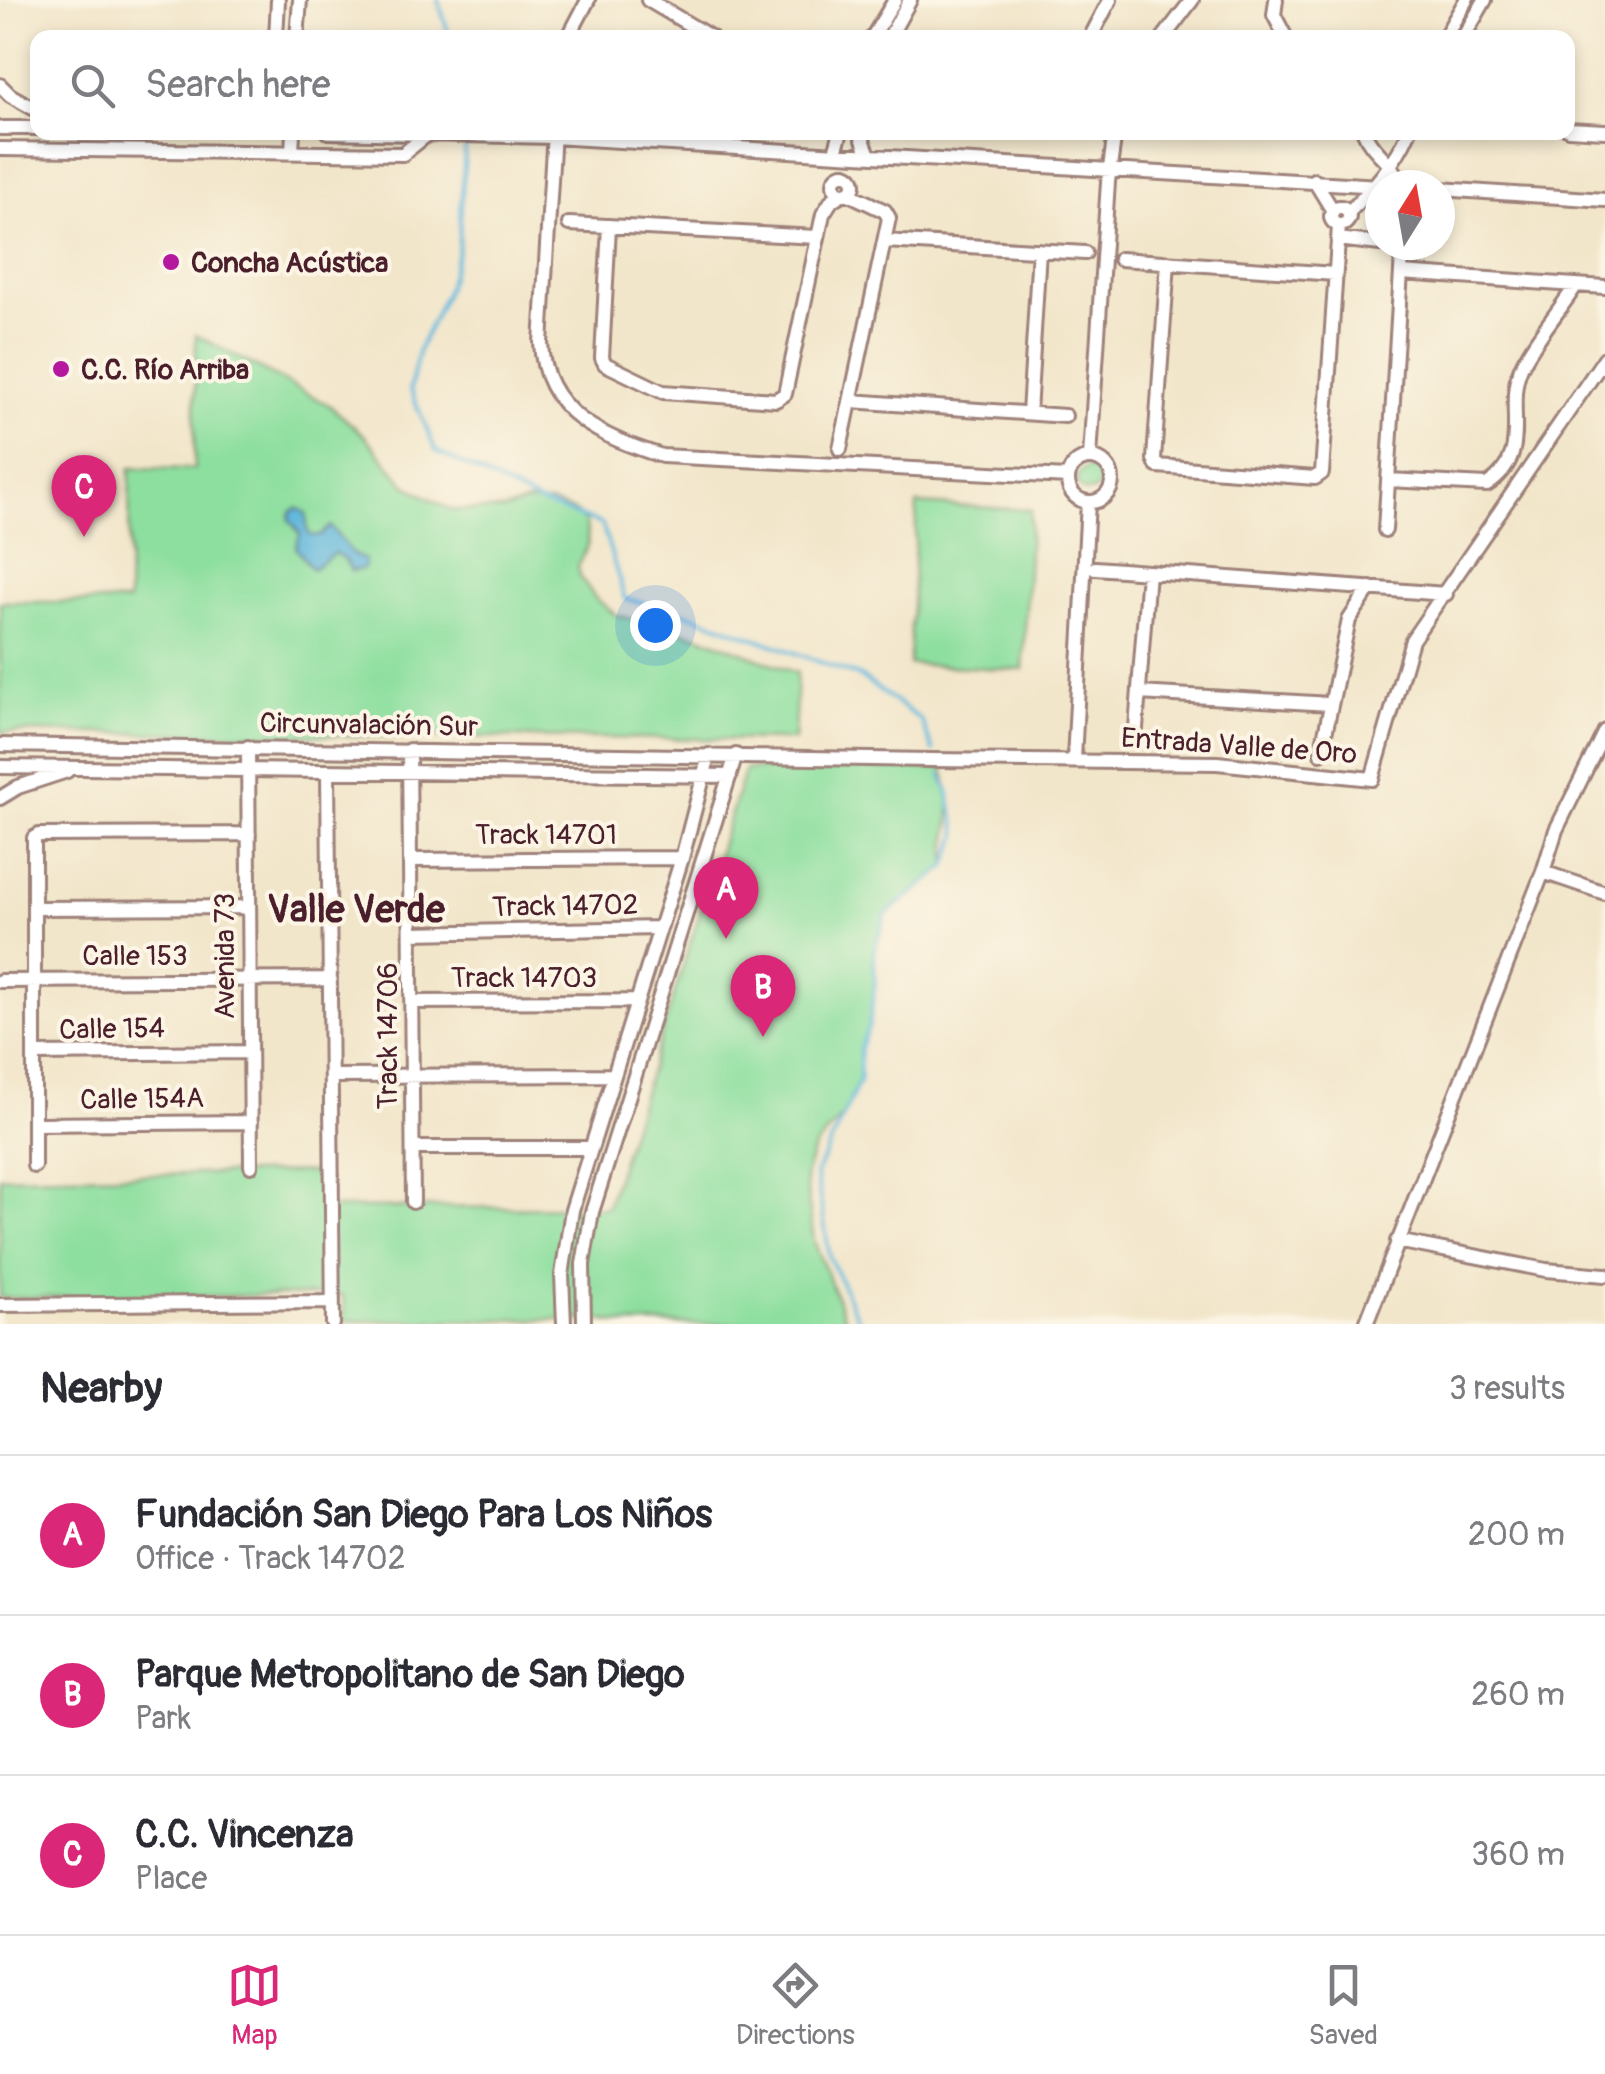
<!DOCTYPE html>
<meta charset="utf-8">
<style>
:root{--surface:#fff;--page:#f2f2f3;--text:#2b2b33;--muted:#7c7c81;--line:#e1e1e2;--accent:#db2777}
body{margin:0;font-family:Pangolin,sans-serif;background:var(--page);color:var(--text)}
.compass{position:absolute;left:1365px;top:170px;width:90px;height:90px;border-radius:50%;background:var(--surface);box-shadow:0 5px 15px #0003;rotate:11deg}
.you{position:absolute;left:655px;top:625px;width:35px;height:35px;margin:-25px;border:8px solid #fff;border-radius:50%;background:#1a73e8;box-shadow:0 0 0 15px #1a73e833}
.badge{display:grid;place-items:center;width:65px;height:65px;border-radius:50%;background:var(--accent);color:#fff;font-size:32px;font-weight:700}
.pin{position:absolute;translate:-50% -82px;filter:drop-shadow(0 2px 5px #0008)}
.pin::after{content:'';position:absolute;top:52px;width:35px;height:30px;background:inherit;clip-path:polygon(0 0,100% 0,50% 100%)}
.list{margin:0;padding:0;list-style:none}
h2{display:flex;justify-content:space-between;align-items:center;height:130px;margin:0;padding:0 40px;font-size:42px}
h2 small{font-size:32px;font-weight:400;color:var(--muted)}
.list li{display:grid;grid-template-columns:65px 1fr auto;gap:30px;align-items:center;box-sizing:border-box;height:160px;padding:0 40px;border-top:2px solid var(--line)}
.list b{display:block;font-size:38px;white-space:nowrap}
.list p{margin:0;font-size:32px;white-space:nowrap;color:var(--muted)}
.list em{font-size:32px;font-style:normal;color:var(--muted)}
.icon{flex:none;width:55px;height:55px;fill:none;stroke:currentColor;stroke-width:2;stroke-linecap:round;stroke-linejoin:round}
.map{position:relative;flex:none;width:1605px;height:1324px;overflow:hidden}
.search{position:absolute;background:var(--surface);box-shadow:0 5px 15px #0003;left:30px;right:30px;top:30px;height:110px;display:flex;align-items:center;gap:25px;box-sizing:border-box;padding:0 35px;border-radius:20px;color:var(--muted);font-size:38px}
.sheet{height:610px;background:var(--surface)}
nav{display:flex;justify-content:space-around;align-items:center;box-sizing:border-box;height:140px;border-top:2px solid var(--line);background:var(--surface);font-size:28px;color:var(--muted)}
nav a{display:grid;justify-items:center;gap:5px}
nav .on{color:var(--accent)}
.map>svg:first-child{display:block}
</style>
<div class="map">
<svg width="1605" height="1324" viewBox="0 0 1605 1324">
<rect width="100%" height="100%" fill="#fcf5e5"/>
<filter id="ink" filterUnits="userSpaceOnUse"><feTurbulence type="fractalNoise" baseFrequency=".01" numOctaves="2"/><feDisplacementMap in="SourceGraphic" scale="20" xChannelSelector="R" yChannelSelector="G"/><feConvolveMatrix kernelMatrix="1 2 1 2 8 2 1 2 1" color-interpolation-filters="sRGB"/></filter>
<filter id="wash" filterUnits="userSpaceOnUse"><feTurbulence type="fractalNoise" baseFrequency=".0048" numOctaves="4" result="noise"/><feDisplacementMap in="SourceGraphic" scale="40" xChannelSelector="R" yChannelSelector="G"/><feGaussianBlur stdDeviation="2.25" result="paint"/><feColorMatrix in="noise" values="0 0 0 0 0 0 0 0 0 0 0 0 0 0 0 0 0 1.4 0 .05"/><feComposite in="paint" operator="in"/></filter>
<g filter="url(#wash)">
<rect width="100%" height="100%" fill="#f2e6ca"/>
<!-- green -->
<path fill="#8ddf9f" stroke="#6c7f65" stroke-width="2.5" d="M196,335L329,405L363,434L406,485L451,510H504L528,502L551,503L574,511L586,522L588,545L578,566L580,576L595,598L616,615L700,636L797,673L794,740L0,732V602H128L130,468L194,469Z
M1077 480a12 12 0 1 1 24 0a12 12 0 1 1-24 0Z
M917,504L1031,510L1023,670L909,664Z
M943,768L951,801L946,867L886,914L874,951L875,985L869,1026L860,1048V1080L843,1115L814,1148L805,1176L814,1241L847,1324H627L594,1319L344,1321L343,1295L0,1298V1177L323,1172L326,1208L607,1207L745,769Z"/>
<!-- water -->
<path fill="#5fb7dc" stroke="#546b84" stroke-width="2.5" d="M297,508L306,513L307,530L310,535L320,536L330,526L353,554L365,560L363,569L351,571L345,560L335,553L312,569L296,548L300,534L289,519L291,512Z"/>
<g fill="none" stroke-linecap="round" stroke-linejoin="round">
<!-- stream -->
<path stroke="#5fb7dc" stroke-width="4" d="M438,0L450,38
M466,137L458,252L446,292L419,349L410,389L436,451L540,503L602,524L625,599L683,612L861,677L921,720L933,751
M860,1324L830,1258L816,1174L860,1080V1048L869,1026L875,985L874,951L886,914L946,867L958,835L948,791L941,775"/>
</g>
</g>
<g filter="url(#ink)">
<g fill="none" stroke-linecap="round" stroke-linejoin="round">
<defs>
<path id="minor" d="M648,0L712,38
M1276,0L1274,15L1286,38
M276,38L278,0
M297,38L300,0
M568,38L588,0
M872,38L895,0
M889,38L910,0
M1090,38L1110,0
M1163,38L1192,0
M1444,38L1466,0
M1463,38L1485,0
M0,85L10,95L38,111
M0,128H38
M1568,129L1605,131
M328,132L553,137L1380,186
M554,132L541,343C544,413 602,437 662,456L1068,477
M860,132L869,155
M1364,132C1372,153 1396,164 1401,185
M0,149L403,154L428,134
M292,152L293,132
M835,152L841,132
M834 184a10 10 0 1 1 20 0a10 10 0 1 1-20 0Z
M1314,180L1333,211
M1440,189L1605,200
M1331 216a9 9 0 1 1 18 0a9 9 0 1 1-18 0Z
M1349,212C1373,188 1395,164 1409,132
M569,224L817,237
M609,226L602,358L605,364L663,392L776,400L785,394L823,214L832,200L842,194
M1338,239L1380,244
M885,241L1085,253
M1120,259L1335,274
M1168,262L1154,459L1157,466L1315,478L1322,473L1339,226
M1401,273L1605,287
M851,401L1065,416
M1029,413L1039,250
M840,449L889,218L885,211L847,193
M1090,457L1108,182L1115,132
M1068 480a22 22 0 1 1 44 0a22 22 0 1 1-44 0Z
M1388,480L1487,485C1534,454 1504,410 1520,370C1530,345 1561,309 1576,285
M1385,530L1402,255L1399,249L1388,245
M1095,568L1446,594
M1139,693L1331,704
M1135,741L1148,572
M0,745L931,760L1217,763L1372,779L1412,640L1605,358
M248,747L251,1166
M409,750L413,1202
M1321,753L1349,620L1370,588
M1074,759L1088,502
M0,767L730,776
M328,771L333,1324
M0,798L18,787L67,771
M411,860L682,858
M1543,872L1605,893
M34,908L249,907
M411,933L660,928
M0,981L330,979
M412,1002L637,1001
M34,1054L250,1052
M331,1076L614,1075
M34,1124L251,1122
M413,1148H591
M34,1166V838L39,835L249,834
M1397,1241L1546,1270L1605,1275
M0,1305L333,1302
M564,1324L562,1275L572,1210L682,858L709,755
M584,1324L583,1264L592,1212L736,755
M1366,1324L1543,872L1556,830L1605,731"/>
</defs>
<!-- minor casing -->
<use href="#minor" stroke="#9e827a" stroke-width="18"/>
<!-- minor -->
<use href="#minor" stroke="#fff" stroke-width="12"/>
</g>
</g>
<!-- markers -->
<g fill="#b5179e" stroke="#fcf5e5" stroke-width="4">
<circle cx="171" cy="262" r="10"/>
<circle cx="61" cy="369" r="10"/>
</g>
<g text-anchor="middle" stroke-width="8" stroke-linejoin="round" paint-order="stroke">
<!-- poi labels -->
<g font-size="28" font-weight="bold" fill="#4a1f2b" stroke="#fcf5e5" text-anchor="start">
<text x="191" y="272">Concha Acústica</text>
<text x="81" y="379">C.C. Río Arriba</text>
</g>
<!-- street labels -->
<g font-size="28" fill="#4a1f2b" stroke="#fcf5e5">
<text transform="translate(369 724) rotate(1)" y="10">Circunvalación Sur</text>
<text transform="translate(1239 745) rotate(4)" y="10">Entrada Valle de Oro</text>
<text x="546" y="844">Track 14701</text>
<text transform="translate(565 905) rotate(-1)" y="10">Track 14702</text>
<text x="135" y="965">Calle 153</text>
<text transform="translate(224 956) rotate(-90)" y="10">Avenida 73</text>
<text x="524" y="987">Track 14703</text>
<text transform="translate(112 1028) rotate(-1)" y="10">Calle 154</text>
<text transform="translate(387 1036) rotate(-90)" y="10">Track 14706</text>
<text transform="translate(142 1098) rotate(-1)" y="10">Calle 154A</text>
</g>
<!-- district labels -->
<g font-size="38" font-weight="bold" fill="#4a1f2b" stroke="#fcf5e5">
<text x="356" y="922">Valle Verde</text>
</g>
</g>
</svg>
<svg class="compass" viewBox="-18 -18 36 36"><path d="M0-13l5 13h-10z" fill="#e53935"/><path d="M0 13l5-13h-10z" fill="#7c7c81"/></svg>
<div class="you"></div>
<div class="pin badge" style="left:726px;top:939px">A</div>
<div class="pin badge" style="left:763px;top:1037px">B</div>
<div class="pin badge" style="left:84px;top:537px">C</div>
<div class="search"><svg class="icon" aria-label="search" viewBox="0 0 24 24"><circle cx="10" cy="10" r="6"/><path d="M15 15l6 6"/></svg>Search here</div>
</div>
<section class="sheet">
<h2>Nearby<small>3 results</small></h2>
<ul class="list">
<li><span class="badge">A</span><div><b>Fundación San Diego Para Los Niños</b><p>Office · Track 14702</p></div><em>200 m</em></li>
<li><span class="badge">B</span><div><b>Parque Metropolitano de San Diego</b><p>Park</p></div><em>260 m</em></li>
<li><span class="badge">C</span><div><b>C.C. Vincenza</b><p>Place</p></div><em>360 m</em></li>
</ul>
</section>
<nav>
<a class="on"><svg class="icon" aria-label="map" viewBox="0 0 24 24"><path d="M3 6l6-2 6 2 6-2v14l-6 2-6-2-6 2zM9 4v14M15 6v14"/></svg>Map</a>
<a><svg class="icon" aria-label="directions" viewBox="0 0 24 24"><path d="M12 3l9 9-9 9-9-9zM9 14v-3h6M13 9l2 2-2 2"/></svg>Directions</a>
<a><svg class="icon" aria-label="saved" viewBox="0 0 24 24"><path d="M7 4h10v16l-5-4-5 4z"/></svg>Saved</a>
</nav>
